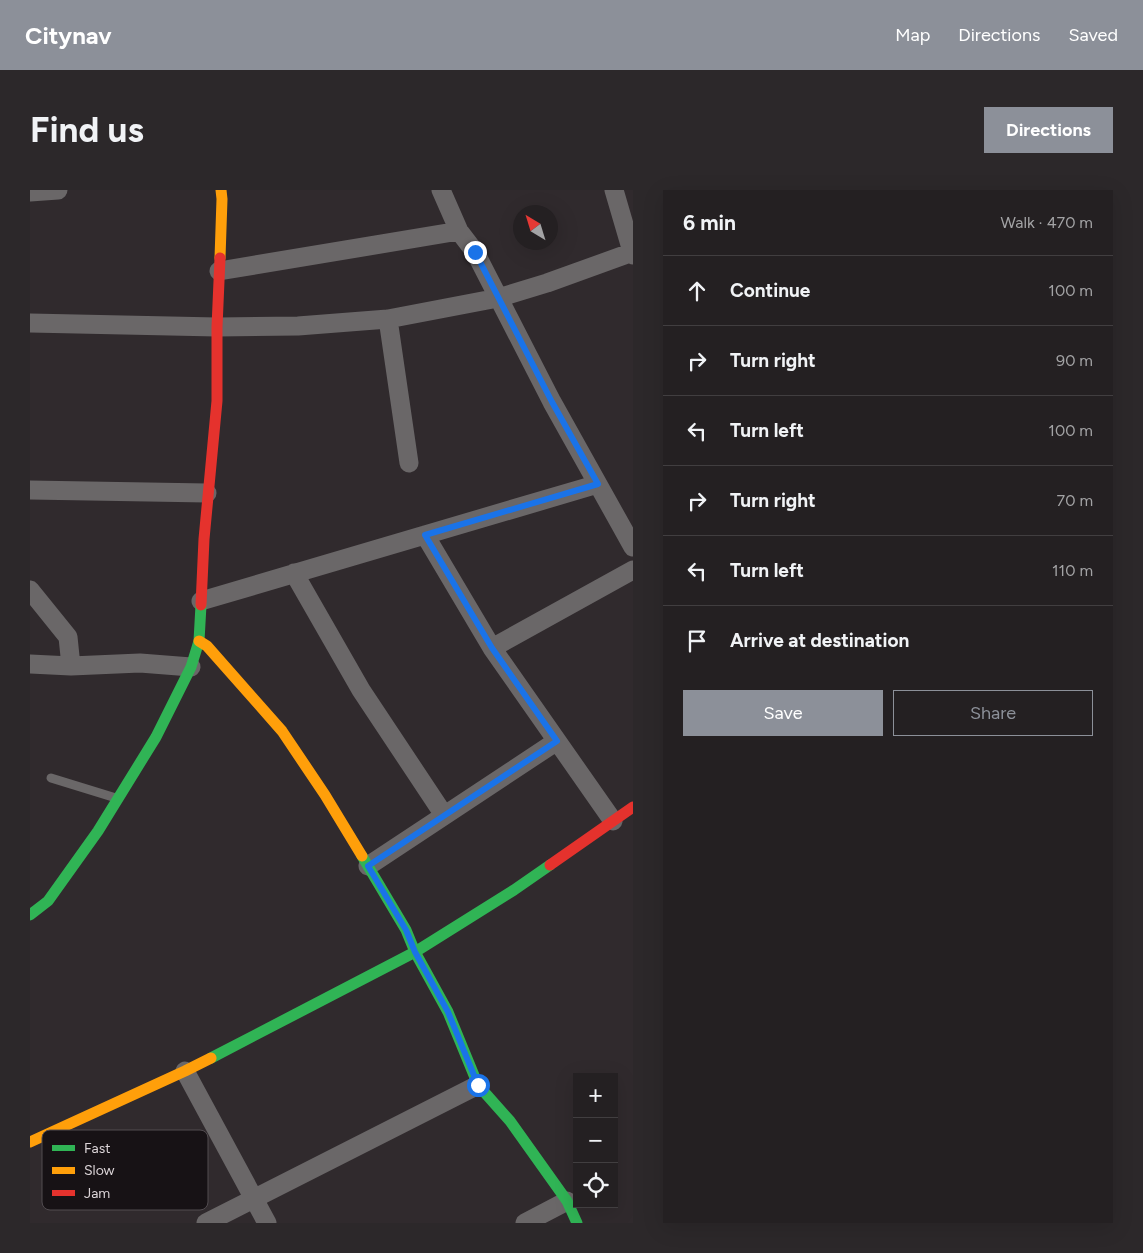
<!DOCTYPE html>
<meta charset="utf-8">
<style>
:root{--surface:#242022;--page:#2c282a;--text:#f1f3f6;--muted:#a3a3a5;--line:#413e40;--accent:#8c9099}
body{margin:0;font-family:Figtree,sans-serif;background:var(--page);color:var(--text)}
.controls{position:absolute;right:15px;bottom:15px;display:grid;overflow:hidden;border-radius:0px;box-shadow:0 5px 20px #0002}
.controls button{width:45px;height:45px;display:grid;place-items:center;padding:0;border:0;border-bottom:1px solid var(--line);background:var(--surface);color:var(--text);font:25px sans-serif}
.compass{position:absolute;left:483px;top:15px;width:45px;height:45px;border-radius:50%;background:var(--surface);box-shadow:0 5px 20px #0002;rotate:322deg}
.stop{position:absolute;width:15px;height:15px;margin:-11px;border:4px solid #1a73e8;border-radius:50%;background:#fff}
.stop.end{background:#1a73e8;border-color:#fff;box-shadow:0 1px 5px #0008}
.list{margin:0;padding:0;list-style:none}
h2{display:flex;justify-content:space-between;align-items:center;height:65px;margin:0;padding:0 20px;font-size:21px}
h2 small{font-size:16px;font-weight:400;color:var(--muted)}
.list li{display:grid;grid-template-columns:32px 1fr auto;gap:15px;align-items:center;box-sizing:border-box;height:70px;padding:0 20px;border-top:1px solid var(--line)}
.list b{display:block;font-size:19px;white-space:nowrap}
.list em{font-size:16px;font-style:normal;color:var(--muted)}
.actions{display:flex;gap:10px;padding:15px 20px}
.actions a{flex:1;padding:11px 0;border:1px solid var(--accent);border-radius:0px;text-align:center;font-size:18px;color:var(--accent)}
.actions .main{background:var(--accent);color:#fff}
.icon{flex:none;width:28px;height:28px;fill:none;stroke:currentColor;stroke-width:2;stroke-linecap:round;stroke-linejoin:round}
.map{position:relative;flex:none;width:603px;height:1033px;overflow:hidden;border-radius:0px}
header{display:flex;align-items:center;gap:30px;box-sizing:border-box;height:70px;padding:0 25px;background:var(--accent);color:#fff}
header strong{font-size:24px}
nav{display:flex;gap:28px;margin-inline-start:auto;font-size:18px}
.intro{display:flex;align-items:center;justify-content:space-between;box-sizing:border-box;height:120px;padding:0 30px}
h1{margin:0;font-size:35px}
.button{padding:12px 22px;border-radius:0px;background:var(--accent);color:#fff;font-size:18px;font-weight:700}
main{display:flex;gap:30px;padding:0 30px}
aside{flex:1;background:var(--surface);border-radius:0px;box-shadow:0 5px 20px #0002}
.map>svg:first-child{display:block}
</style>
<header>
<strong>Citynav</strong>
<nav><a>Map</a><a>Directions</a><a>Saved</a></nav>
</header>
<div class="intro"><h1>Find us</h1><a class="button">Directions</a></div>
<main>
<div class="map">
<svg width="603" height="1033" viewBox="0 0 603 1033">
<rect width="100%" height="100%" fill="#302a2d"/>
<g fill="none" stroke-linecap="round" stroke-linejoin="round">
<!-- lane -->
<path stroke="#6a6768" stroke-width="9" d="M21,588L86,608"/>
<!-- street -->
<path stroke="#6a6768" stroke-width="19" d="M411,0L429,41L445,62L522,212L603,357
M584,0L603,65
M0,2L28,0
M189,81L429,41
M358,129L379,273
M0,133L187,137L268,136L358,129L468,108L517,93L603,62
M0,300L177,303
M395,345L462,458L583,631
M264,383L331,500L414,625
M0,400L38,447L41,476
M171,411L568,294
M462,458L603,380
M0,474L41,476L110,473L161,477
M338,676L527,551
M155,881L237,1033
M176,1033L448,895
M495,1033L537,1011"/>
<!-- fast -->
<path stroke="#30b455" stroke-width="11" d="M332,666L376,740L385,762L418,822L448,895L480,931L537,1011L547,1033
M0,725L18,711L68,641L126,547L161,477L169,451L171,415
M181,868L385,762L484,700L520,675"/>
<!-- slow -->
<path stroke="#ff9f0a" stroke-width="11" d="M190,68L192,9L191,0
M169,451L177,456L252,541L295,605L332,666
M0,952L155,881L181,868"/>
<!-- jam -->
<path stroke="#e5322d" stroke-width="11" d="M171,415L174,349L187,211V137L190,68
M520,675L603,617"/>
</g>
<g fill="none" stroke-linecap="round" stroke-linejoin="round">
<!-- route -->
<path stroke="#1a73e8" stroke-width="6" d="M445,62L522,212L568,294L395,345L462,458L527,551L338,676L376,740L385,762L418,822L448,895"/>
</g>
<!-- legend -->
<rect x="12" y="940" width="166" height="80" rx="8" fill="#171215" stroke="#524c50" stroke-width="1"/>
<rect x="22" y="955" width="23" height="6" fill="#30b455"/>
<rect x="22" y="977" width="23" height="7" fill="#ff9f0a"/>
<rect x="22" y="1000" width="23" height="6" fill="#e5322d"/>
<g font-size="14" fill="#dcd5d8">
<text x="54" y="963">Fast</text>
<text x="54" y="985">Slow</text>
<text x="54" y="1008">Jam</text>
</g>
</svg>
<div class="controls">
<button>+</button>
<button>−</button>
<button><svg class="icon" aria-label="locate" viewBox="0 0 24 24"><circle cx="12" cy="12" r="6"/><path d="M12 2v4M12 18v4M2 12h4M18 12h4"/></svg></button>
</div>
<svg class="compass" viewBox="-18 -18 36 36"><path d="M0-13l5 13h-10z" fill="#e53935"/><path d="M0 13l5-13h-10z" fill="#a3a3a5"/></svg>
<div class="stop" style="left:448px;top:895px"></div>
<div class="stop end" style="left:445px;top:62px"></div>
</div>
<aside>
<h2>6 min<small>Walk · 470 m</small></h2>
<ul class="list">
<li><svg class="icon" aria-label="ahead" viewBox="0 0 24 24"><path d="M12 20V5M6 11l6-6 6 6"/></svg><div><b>Continue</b></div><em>100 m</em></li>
<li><svg class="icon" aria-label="right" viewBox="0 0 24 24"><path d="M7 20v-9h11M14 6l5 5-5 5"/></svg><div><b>Turn right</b></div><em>90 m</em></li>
<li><svg class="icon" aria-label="left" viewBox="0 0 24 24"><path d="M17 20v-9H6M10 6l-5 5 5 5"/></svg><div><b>Turn left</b></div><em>100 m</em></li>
<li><svg class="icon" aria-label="right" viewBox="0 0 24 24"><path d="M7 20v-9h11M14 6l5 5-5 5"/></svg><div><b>Turn right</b></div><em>70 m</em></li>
<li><svg class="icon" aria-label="left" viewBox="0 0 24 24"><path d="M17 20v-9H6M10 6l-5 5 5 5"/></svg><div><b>Turn left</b></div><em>110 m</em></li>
<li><svg class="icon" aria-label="arrive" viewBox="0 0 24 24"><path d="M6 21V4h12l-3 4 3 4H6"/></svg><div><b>Arrive at destination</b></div></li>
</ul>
<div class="actions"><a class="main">Save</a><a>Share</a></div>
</aside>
</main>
